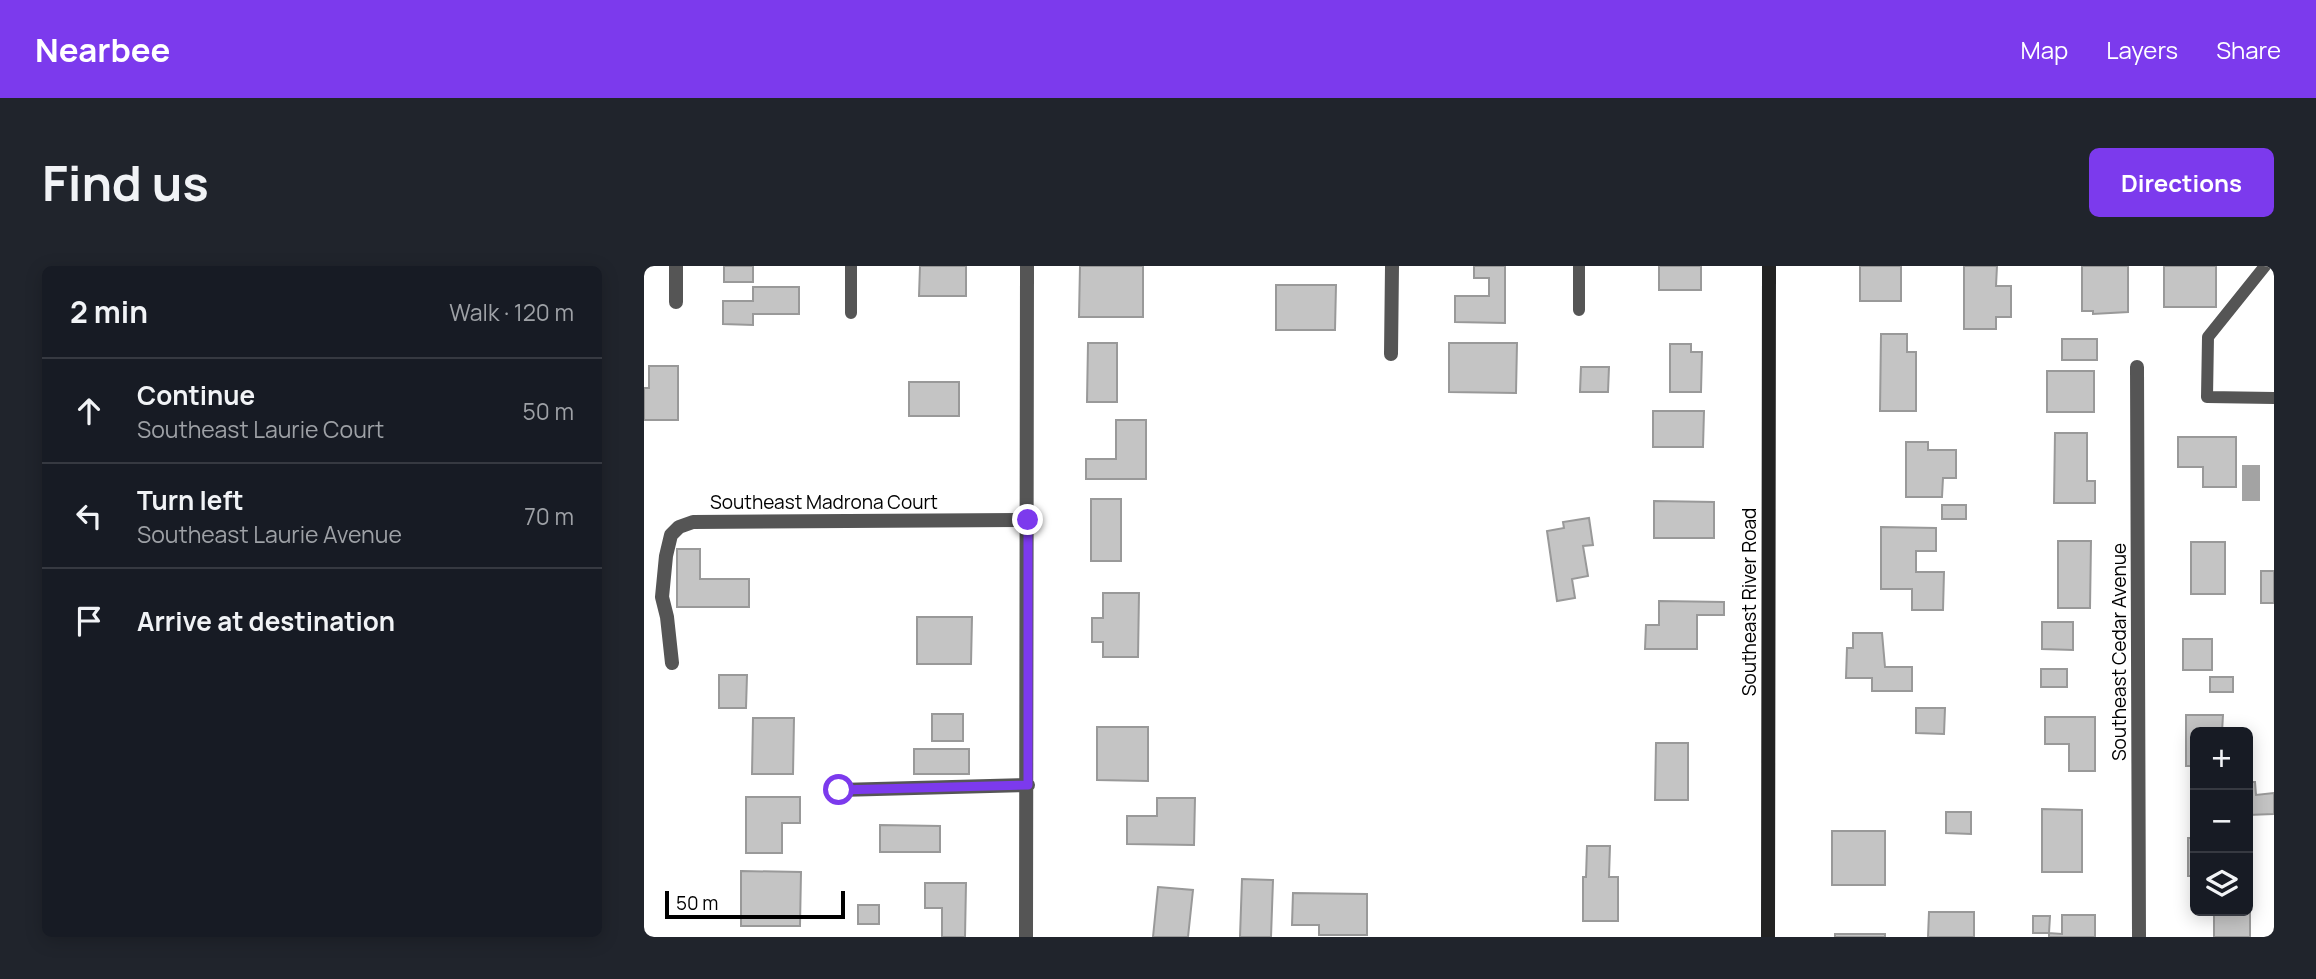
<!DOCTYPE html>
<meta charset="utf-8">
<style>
:root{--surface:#171b24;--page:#20242c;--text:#f1f3f6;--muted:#9ea1a6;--line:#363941;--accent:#7c3aed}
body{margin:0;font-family:Manrope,sans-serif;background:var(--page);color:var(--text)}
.controls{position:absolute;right:21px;bottom:21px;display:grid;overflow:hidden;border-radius:10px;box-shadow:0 4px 18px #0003}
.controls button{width:63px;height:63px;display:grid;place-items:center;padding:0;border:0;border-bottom:2px solid var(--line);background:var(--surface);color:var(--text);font:35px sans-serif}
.scale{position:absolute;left:21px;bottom:18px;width:180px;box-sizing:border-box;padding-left:7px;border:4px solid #000;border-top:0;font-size:19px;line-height:24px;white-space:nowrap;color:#000;-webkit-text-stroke:5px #fff;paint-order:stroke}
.stop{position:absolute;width:21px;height:21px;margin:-16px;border:5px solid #7c3aed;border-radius:50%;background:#fff}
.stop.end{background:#7c3aed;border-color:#fff;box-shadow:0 2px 7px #0008}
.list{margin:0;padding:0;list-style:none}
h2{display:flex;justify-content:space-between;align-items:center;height:91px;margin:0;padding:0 28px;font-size:30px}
h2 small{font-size:23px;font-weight:400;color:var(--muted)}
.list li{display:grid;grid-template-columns:46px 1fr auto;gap:21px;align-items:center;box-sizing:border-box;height:105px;padding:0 28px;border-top:2px solid var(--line)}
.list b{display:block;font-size:26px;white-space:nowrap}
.list p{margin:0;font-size:23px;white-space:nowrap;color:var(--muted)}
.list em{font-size:23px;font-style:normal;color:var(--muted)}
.icon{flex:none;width:38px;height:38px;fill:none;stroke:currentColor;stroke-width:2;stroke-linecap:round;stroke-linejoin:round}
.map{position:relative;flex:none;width:1630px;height:671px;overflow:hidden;border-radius:10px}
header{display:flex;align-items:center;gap:42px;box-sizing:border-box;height:98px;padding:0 35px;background:var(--accent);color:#fff}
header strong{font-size:33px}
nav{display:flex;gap:38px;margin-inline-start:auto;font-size:24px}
.intro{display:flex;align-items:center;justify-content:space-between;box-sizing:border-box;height:168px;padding:0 42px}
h1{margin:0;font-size:49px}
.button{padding:18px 32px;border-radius:10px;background:var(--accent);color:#fff;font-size:24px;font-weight:700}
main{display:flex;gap:42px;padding:0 42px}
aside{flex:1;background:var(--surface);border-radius:10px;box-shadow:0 4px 18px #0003}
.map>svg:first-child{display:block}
</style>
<header>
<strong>Nearbee</strong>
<nav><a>Map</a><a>Layers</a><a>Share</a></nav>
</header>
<div class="intro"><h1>Find us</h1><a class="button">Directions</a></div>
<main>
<aside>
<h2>2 min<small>Walk · 120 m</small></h2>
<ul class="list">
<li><svg class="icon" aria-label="ahead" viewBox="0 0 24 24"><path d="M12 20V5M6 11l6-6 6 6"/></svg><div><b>Continue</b><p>Southeast Laurie Court</p></div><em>50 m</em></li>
<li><svg class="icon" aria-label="left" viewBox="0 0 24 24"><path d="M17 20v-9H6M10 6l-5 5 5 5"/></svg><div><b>Turn left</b><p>Southeast Laurie Avenue</p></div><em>70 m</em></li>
<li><svg class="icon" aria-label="arrive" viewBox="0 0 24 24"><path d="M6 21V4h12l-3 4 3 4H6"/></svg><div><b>Arrive at destination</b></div></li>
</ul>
</aside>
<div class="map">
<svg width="1630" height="671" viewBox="0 0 1630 671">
<rect width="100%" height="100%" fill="#fff"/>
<!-- water -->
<path fill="#a3a3a3" d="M1598,199H1616V235H1598Z"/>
<!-- building -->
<path fill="#c4c4c4" stroke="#999" stroke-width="2" d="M80,0H109V16H80Z
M276,0H322V30H275Z
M436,0H499V51H435Z
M830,0H861V57L811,56V30H845V12H830Z
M1015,0H1057V24H1015Z
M1216,0H1257V35H1216Z
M1320,0H1353L1352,20H1367V51H1352V63H1320Z
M1438,0H1484V46L1449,48V45H1438Z
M1520,0H1572V41H1520Z
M632,19H692L691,64H632Z
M109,21H155V48H109V59L79,58V35H109Z
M1237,68H1263V86H1272V145H1236Z
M1418,73H1453V94H1418Z
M444,77H473V136H443Z
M805,77H873L872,127L805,126Z
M1026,78H1047V86H1058L1057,126H1026Z
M5,100H34V154H0V122H5Z
M937,101H965L964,126H936Z
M1403,105H1450V146H1403Z
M265,116H315V150H265Z
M1009,145H1060L1059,181H1009Z
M472,154H502V213H442V193H472Z
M1411,167H1443V215H1451V237H1410Z
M1534,171H1592V221H1559V201H1534Z
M1262,176H1284V184H1312V212H1299L1298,231H1262Z
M447,233H477V295H447Z
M1010,235L1070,236V272H1010Z
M1298,239H1322V253H1298Z
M945,252L949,279L939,280L944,310L928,313L931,332L913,335L903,265L920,262L919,256Z
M1237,261L1292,262V285H1272V306H1300L1299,344H1268V323H1237Z
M1414,275H1447L1446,342H1414Z
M1547,276H1581V328H1547Z
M33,283H56V313H105V341H33Z
M1617,305H1630V337H1617Z
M459,327H495L494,391H459V376H448V352H459Z
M1015,335L1080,336V349H1053V383H1001L1002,359H1015Z
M273,351H328L327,398H273Z
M1398,356H1429V384L1398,383Z
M1209,367H1238L1241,401H1268V425H1228V412H1202L1203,382H1209Z
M1539,373H1568V404H1539Z
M1397,403H1423V421H1397Z
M75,409H103L102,442H75Z
M1566,411H1589V426H1566Z
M1272,442H1301L1300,468L1272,467Z
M288,448H319V475H288Z
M1542,449H1579L1578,466H1551V500H1542Z
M1401,451H1451V505H1425V478H1401Z
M109,452H150L149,508H108Z
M453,461H504V515L453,514Z
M1012,477H1044V534H1011Z
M270,483H325V508H270Z
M1604,516H1611L1612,529L1630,527V548L1604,549Z
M1549,525H1551V558H1548Z
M102,531H156V557H138V587H102Z
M513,532H551L550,579L483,578V550H513Z
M1398,543L1438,544V606H1398Z
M1302,546H1327V568L1302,567Z
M236,559L296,560V586H236Z
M1188,565H1241V619H1188Z
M1544,572H1551V610H1544Z
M943,580H966L965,611H974V655H939V611H942Z
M97,605L157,606L156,660H97Z
M598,613L629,614L627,671H596Z
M281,617H322L321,671H298V642H281Z
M514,621L549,624L544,671H509Z
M649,627L723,628V669H675V659H648Z
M214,639H235V658H214Z
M1570,645H1606V671H1570Z
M1285,646H1330V671H1284Z
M1418,649H1451V671H1405V667L1418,668Z
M1389,650H1406L1405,667H1389Z
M1191,668H1241V671H1191Z"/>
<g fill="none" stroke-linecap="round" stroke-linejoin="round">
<!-- lane -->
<path stroke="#555" stroke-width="12" d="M207,0V47
M935,0V44
M1621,0L1564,71L1563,131L1630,132"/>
<!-- street -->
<path stroke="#555" stroke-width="14" d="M32,0V36
M747,88L748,0
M1493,101L1495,671
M28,397L23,351L18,331L22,290L27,269L35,261L49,256L384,254
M195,524L384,519
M382,671L383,0"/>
<!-- secondary -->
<path stroke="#222" stroke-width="14" d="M1124,671L1125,0"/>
</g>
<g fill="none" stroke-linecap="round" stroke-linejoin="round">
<!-- route -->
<path stroke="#7c3aed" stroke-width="9" d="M195,524L384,519V254"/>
</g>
<g text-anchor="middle" stroke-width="6" stroke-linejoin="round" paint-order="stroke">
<!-- street labels -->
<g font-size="19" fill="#000" stroke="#fff">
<text x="180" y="243">Southeast Madrona Court</text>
<text transform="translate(1105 336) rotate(-90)" y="7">Southeast River Road</text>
<text transform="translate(1475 386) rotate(-90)" y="7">Southeast Cedar Avenue</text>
</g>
</g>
</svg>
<div class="controls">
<button>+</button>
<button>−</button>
<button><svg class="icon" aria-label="layers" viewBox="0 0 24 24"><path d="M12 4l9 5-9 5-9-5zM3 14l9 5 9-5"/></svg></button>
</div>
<div class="scale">50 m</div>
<div class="stop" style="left:195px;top:524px"></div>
<div class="stop end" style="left:384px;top:254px"></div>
</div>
</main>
